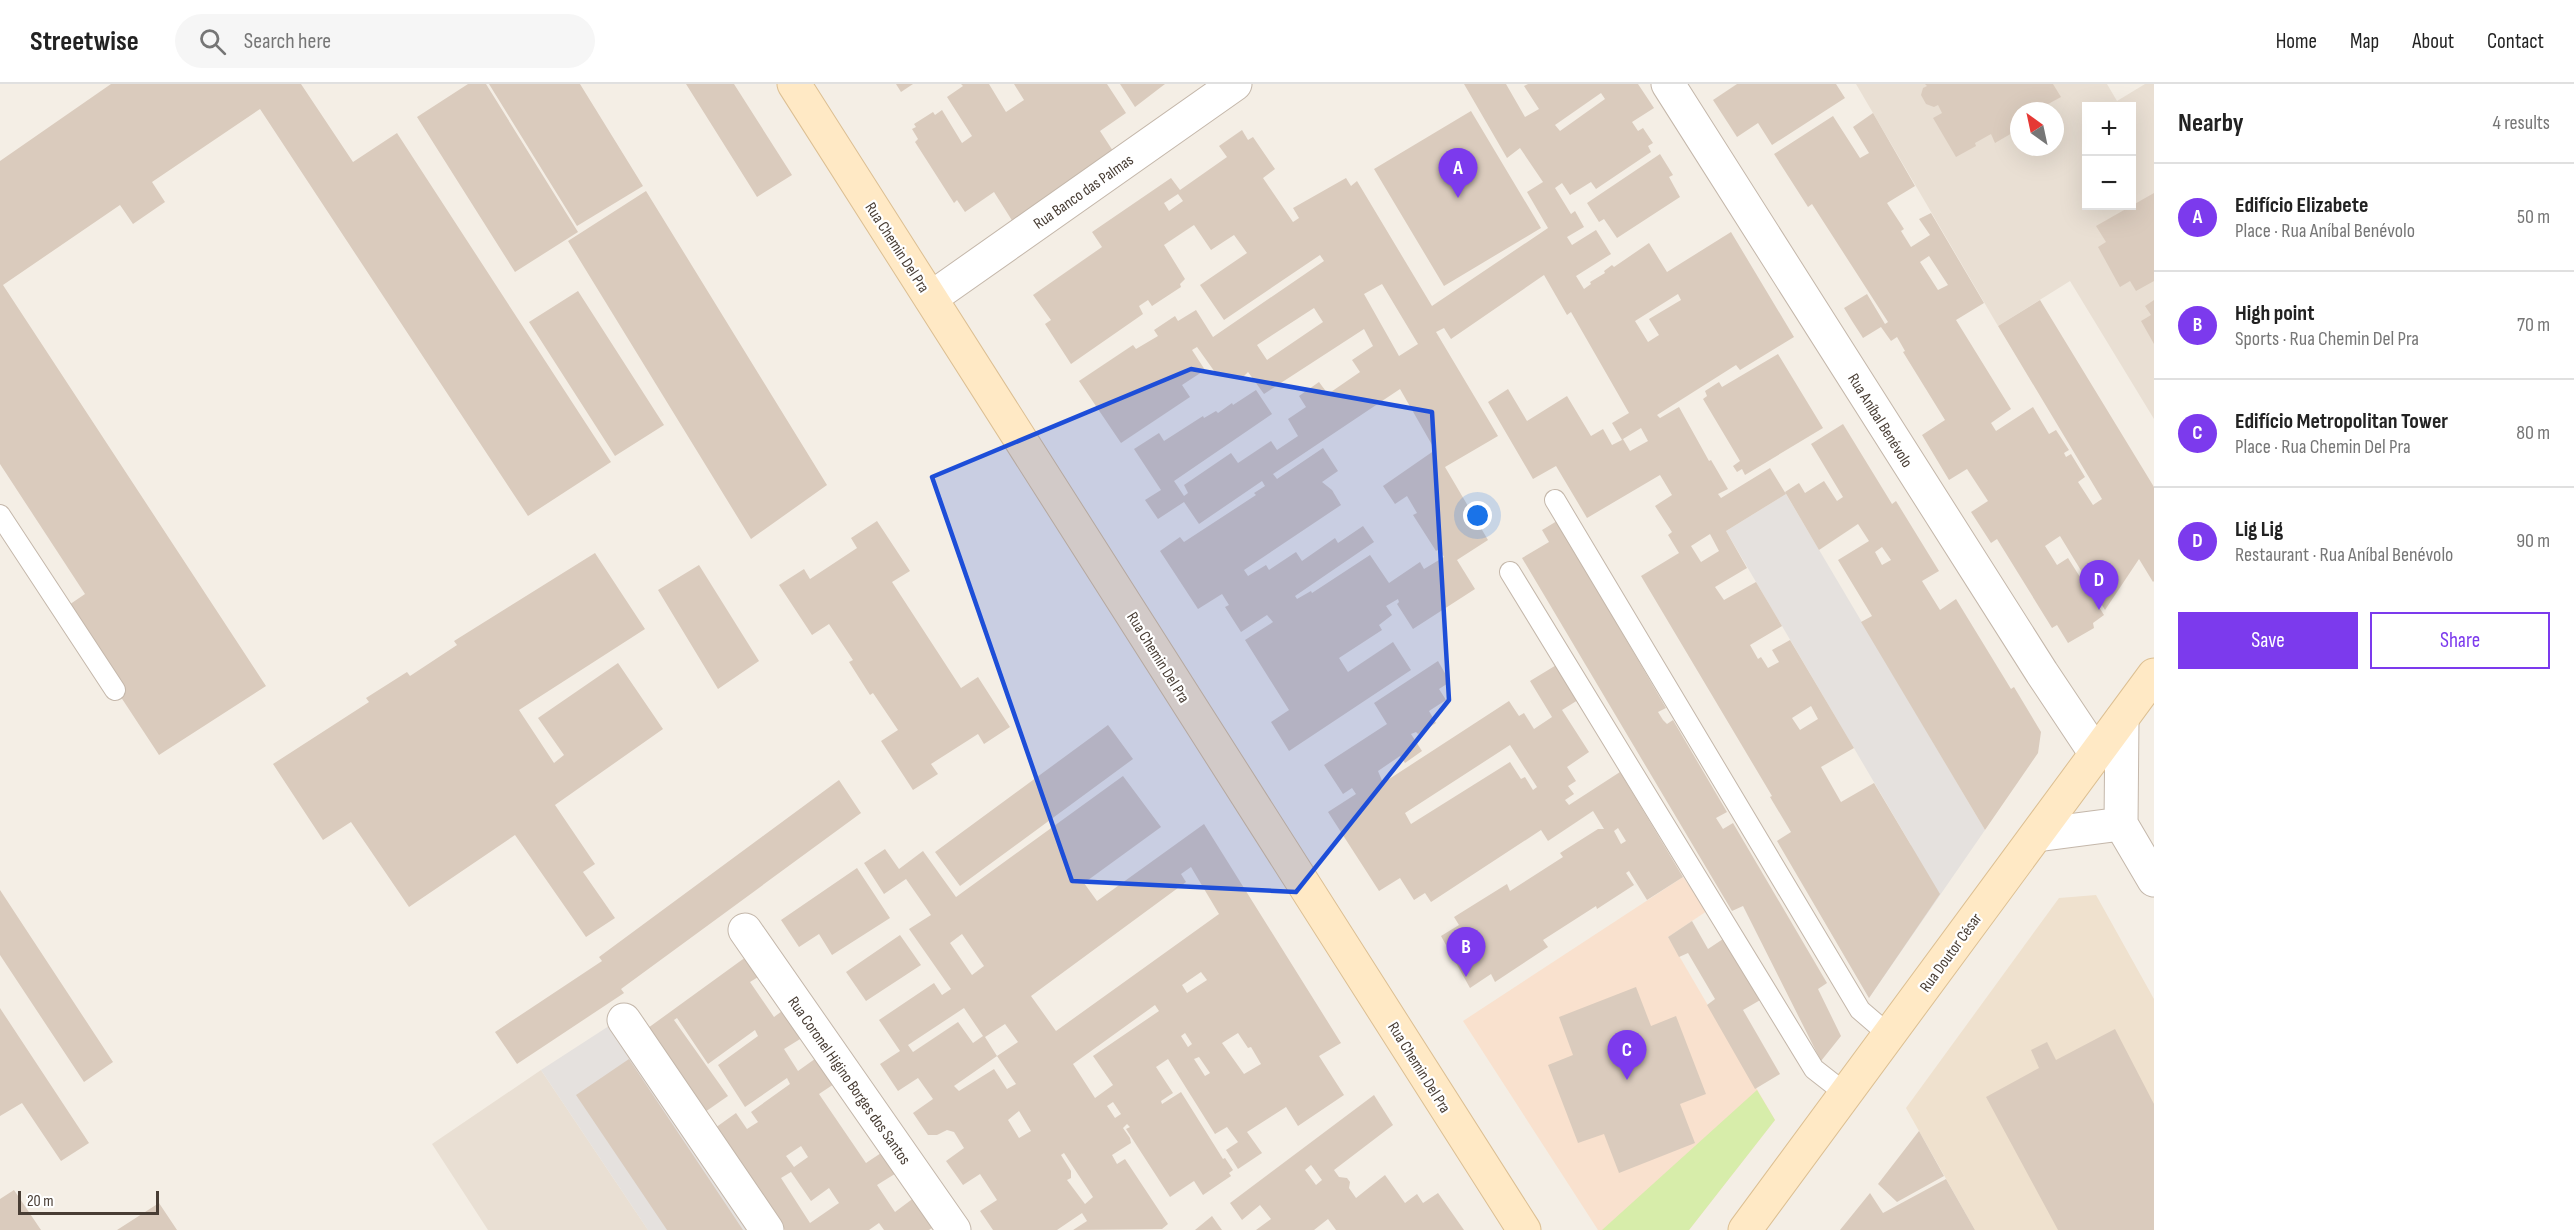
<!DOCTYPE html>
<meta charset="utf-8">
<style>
:root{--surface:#fff;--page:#f6f6f6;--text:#222;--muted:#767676;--line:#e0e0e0;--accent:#7c3aed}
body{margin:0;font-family:"Sofia Sans Condensed",sans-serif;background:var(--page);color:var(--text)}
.controls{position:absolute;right:18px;top:18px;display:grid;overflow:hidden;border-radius:0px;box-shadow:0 6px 24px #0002}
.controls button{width:54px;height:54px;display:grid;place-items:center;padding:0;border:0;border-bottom:2px solid var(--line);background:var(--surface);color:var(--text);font:30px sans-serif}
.compass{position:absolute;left:2010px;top:18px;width:54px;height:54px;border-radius:50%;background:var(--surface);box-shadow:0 6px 24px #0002;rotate:327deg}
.scale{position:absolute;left:18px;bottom:15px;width:141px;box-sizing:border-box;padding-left:6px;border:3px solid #483d34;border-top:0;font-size:16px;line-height:21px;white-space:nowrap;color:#483d34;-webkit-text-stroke:4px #fff;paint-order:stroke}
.you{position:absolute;left:1478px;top:432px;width:21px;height:21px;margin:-15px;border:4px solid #fff;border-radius:50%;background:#1a73e8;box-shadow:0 0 0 9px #1a73e833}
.badge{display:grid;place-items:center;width:39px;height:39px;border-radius:50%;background:var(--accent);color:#fff;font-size:20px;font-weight:700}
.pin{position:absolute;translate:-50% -50px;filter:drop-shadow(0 2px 3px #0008)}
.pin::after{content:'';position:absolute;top:32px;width:21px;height:18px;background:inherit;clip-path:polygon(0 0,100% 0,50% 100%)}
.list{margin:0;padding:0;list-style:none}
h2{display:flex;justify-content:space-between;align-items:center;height:78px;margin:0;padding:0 24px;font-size:26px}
h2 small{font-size:20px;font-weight:400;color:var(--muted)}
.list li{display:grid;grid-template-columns:39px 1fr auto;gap:18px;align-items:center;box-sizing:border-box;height:108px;padding:0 24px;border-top:2px solid var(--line)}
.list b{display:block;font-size:22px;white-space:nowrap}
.list p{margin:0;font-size:20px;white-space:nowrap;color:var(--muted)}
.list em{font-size:20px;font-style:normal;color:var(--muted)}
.actions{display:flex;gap:12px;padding:18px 24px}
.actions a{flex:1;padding:14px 0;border:2px solid var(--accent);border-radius:0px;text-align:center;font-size:21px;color:var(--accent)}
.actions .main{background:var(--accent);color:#fff}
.icon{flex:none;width:33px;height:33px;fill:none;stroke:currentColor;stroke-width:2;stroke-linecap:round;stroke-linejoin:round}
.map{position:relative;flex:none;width:2154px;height:1146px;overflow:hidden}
header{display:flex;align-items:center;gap:36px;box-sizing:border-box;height:84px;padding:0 30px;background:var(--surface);border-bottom:2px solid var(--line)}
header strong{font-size:28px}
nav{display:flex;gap:33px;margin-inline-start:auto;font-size:21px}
.search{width:420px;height:54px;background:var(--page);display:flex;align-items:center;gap:15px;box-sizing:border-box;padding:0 21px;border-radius:33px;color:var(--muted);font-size:22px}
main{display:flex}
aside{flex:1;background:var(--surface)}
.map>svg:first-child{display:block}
</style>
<header>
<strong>Streetwise</strong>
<div class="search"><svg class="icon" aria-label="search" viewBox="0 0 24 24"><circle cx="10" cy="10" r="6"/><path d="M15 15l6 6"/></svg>Search here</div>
<nav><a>Home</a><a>Map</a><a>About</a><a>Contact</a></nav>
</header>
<main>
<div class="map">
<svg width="2154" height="1146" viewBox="0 0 2154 1146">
<rect width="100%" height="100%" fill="#f4eee5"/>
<!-- residential -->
<path fill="#e9dfd3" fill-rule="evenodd" d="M1856,0H2107L2117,17L2145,0H2154V335L2070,197L1998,242ZM2086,22H2132V122H2086ZM2019,27H2055V63H2019Z
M541,986L648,1146H488L432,1060Z"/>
<!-- commercial -->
<path fill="#f9e1ce" d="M1683,793L1707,827L1668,853L1775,1036L1689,1146H1598L1463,937Z"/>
<!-- education -->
<path fill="#efe1ce" d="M2096,811L2154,915V1146H1975L1906,1024L2059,814Z"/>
<!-- green -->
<path fill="#d7edaa" d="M1757,1006L1775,1036L1689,1146H1602Z"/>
<!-- parking -->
<path fill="#e5e1de" d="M1786,410L1985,746L1869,914L1814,819L1911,761L1726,447Z
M612,940L754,1146H648L541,986Z"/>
<!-- building -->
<path fill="#dacbbd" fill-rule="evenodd" d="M111,0H301L353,78L397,49L611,378L528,432L260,25L152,98L165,118L133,140L120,121L3,201L266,602L159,671L63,525L85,510L0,380V77Z
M468,0H486L578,148L515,188L417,33Z
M489,0H580L643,102L577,142Z
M686,0H734L792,91L757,113Z
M896,0H913L901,8Z
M961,0H989L1006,28L1024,16L1014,0H1107L1126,29L1100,47L1113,67L1013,138L994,108L965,128L957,116L954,119L915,58L918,55L912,45L916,43L914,40L933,28L935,31L942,26L962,59L972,52L947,13L963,2Z
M1120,0H1165L1135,23Z
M1464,0H1506L1525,33L1539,25L1524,2L1528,0H1638L1654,24L1632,38L1638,47L1643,44L1653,59L1648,62L1651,68L1596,105L1591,98L1570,111L1562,99L1555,104L1571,130L1575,127L1584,143L1567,153L1572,161L1596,146L1611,170L1576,192L1584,205L1591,200L1590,198L1605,189L1604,187L1612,181L1614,183L1649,159L1667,188L1731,148L1794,253L1740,286L1736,281L1657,331L1660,334L1679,323L1709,377L1711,376L1728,405L1718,410L1721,414L1770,384L1786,410L1726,447L1747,484L1715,503L1724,516L1756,498L1782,542L1750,561L1758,575L1761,573L1768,584L1779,578L1772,566L1790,556L1854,664L1821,683L1841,718L1874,699L1940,810L1869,914L1777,757L1791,748L1770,713L1772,712L1641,492L1679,469L1668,451L1672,448L1655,422L1672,411L1660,391L1587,434L1556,382L1533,395L1488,318L1508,305L1527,337L1567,312L1591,352L1603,345L1612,361L1622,356L1612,339L1629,329L1571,228L1567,231L1544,191L1451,255L1444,244L1436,248L1498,352L1445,383L1488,456L1457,476L1475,505L1413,545L1397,520L1399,518L1398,515L1386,522L1392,531L1379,541L1382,546L1339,574L1348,588L1393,558L1411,586L1289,667L1271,638L1289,626L1245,556L1273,538L1267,531L1241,548L1225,523L1229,521L1222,510L1198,525L1160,467L1180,453L1184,458L1256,411L1254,409L1265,402L1262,397L1199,440L1184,418L1158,435L1145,416L1161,406L1134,365L1159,349L1164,357L1203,332L1204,334L1216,327L1218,329L1232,319L1233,321L1256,306L1272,330L1174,397L1184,412L1188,409L1184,401L1231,369L1238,379L1271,357L1277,366L1298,352L1288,335L1306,323L1299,312L1319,298L1328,310L1360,288L1352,276L1373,262L1364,245L1264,310L1248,288L1243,293L1217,291L1197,263L1192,266L1205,286L1182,301L1190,313L1121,359L1079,297L1133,261L1136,265L1158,252L1154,246L1175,232L1178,237L1196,226L1213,253L1324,177L1320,171L1224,236L1200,201L1247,169L1234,151L1211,166L1194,141L1164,161L1185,195L1180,200L1181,203L1152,222L1148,216L1139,222L1143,230L1071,280L1045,240L1051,236L1033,211L1102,163L1092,148L1171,94L1180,106L1227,73L1219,62L1242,46L1248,56L1253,53L1275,85L1263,94L1293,138L1299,134L1293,124L1346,94L1351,102L1357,97L1432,222L1548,144L1527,108L1543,98L1520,64L1507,74ZM1601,9L1605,15L1560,47L1555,41ZM1178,110L1183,117L1169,127L1164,119ZM1382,200L1418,260L1399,272L1364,210ZM1678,210L1681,216L1649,235L1659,251L1648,258L1635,237ZM1314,224L1323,238L1267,276L1257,261ZM1400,305L1435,366L1383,402L1395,420L1407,412L1417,429L1413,431L1436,467L1439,465L1444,473L1424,485L1420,478L1389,499L1370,471L1312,509L1311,507L1297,515L1295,512L1374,458L1363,442L1338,459L1335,454L1302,477L1296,468L1269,486L1266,481L1248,492L1244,486L1341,421L1332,406L1322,398L1338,387L1323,364L1277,395L1273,390ZM1641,344L1648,357L1630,367L1623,355ZM1710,450L1719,467L1701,478L1691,462ZM1811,622L1818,635L1800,646L1792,634Z
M1737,0H1836L1845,14L1772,61L1758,39L1737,53L1713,16Z
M1925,0H2053L2061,13L2039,25L2038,23L2031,27H2019V45L1995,59L1991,50L1975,59L1976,62L1956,73L1933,34L1942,29L1938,21L1934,23L1926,20L1921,11L1923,4L1927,2Z
M1471,27L1541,144L1444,202L1374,85Z
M1873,29L1915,102L1887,119L1904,145L1901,147L1911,163L1930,151L1919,135L1931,129L1984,219L1956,236L2011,325L1991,339L1996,347L2033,323L2049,350L2056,346L2069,366L2064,369L2066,373L2071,370L2085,393L2078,398L2093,421L2102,415L1998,242L2040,216L2154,403V497L2153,498L2139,475L2105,526L2060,452L2045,462L2057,481L2068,474L2104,531L2093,539L2094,544L2068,559L2057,541L2052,544L1997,455L1991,459L1971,428L1988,417L1967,385L1949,396L1922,351L1945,336L1903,268L1905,267L1897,253L1891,257L1881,243L1863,254L1852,237L1844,224L1867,210L1885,240L1888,238L1812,120L1808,123L1774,70L1833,32L1860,74L1869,69L1853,43ZM1929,172L1948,201L1938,206L1920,178Z
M1660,70L1673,91L1669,93L1680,113L1617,154L1604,135L1599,138L1587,119Z
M646,107L827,401L751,455L568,157Z
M2154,109V197L2136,207L2130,197L2120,203L2098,163L2106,158L2096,142Z
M578,207L664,341L615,372L529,238Z
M2154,216V260L2141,237L2151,231L2145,222Z
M1778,270L1823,344L1745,391L1742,385L1737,388L1733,382L1740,377L1703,315L1707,312L1705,307L1719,298L1722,303Z
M1843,340L1892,420L1896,417L1939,487L1922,497L1940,526L1956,515L2011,605L2014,603L2041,648L2038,669L1985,746L1861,538L1872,532L1838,476L1869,457L1858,440L1819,466L1785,408L1799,399L1805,409L1824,397L1837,417L1843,413L1811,360ZM1882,463L1891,476L1882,481L1875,468Z
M877,437L910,487L892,498L961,604L978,593L1010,643L984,660L978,650L931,680L938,690L913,706L881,657L898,646L873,609L870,611L849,578L853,576L829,540L812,551L779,501L804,485L810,495L857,464L851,454Z
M1557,437L1666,624L1658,628L1663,636L1667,640L1673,636L1727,728L1716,734L1723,745L1733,739L1827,899L1818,905L1841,952L1821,977L1743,822L1732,827L1522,474L1549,458L1542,446Z
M595,469L645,545L519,626L554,679L564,671L538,634L618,579L663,645L555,721L595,780L583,788L615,834L586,853L515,751L409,823L351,738L323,756L273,680L369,618L366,614L407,588L410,592L457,561L454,557Z
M699,481L759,577L718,605L658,506Z
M1438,577L1450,598L1439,605L1446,616L1429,627L1436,639L1418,650L1416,648L1411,650L1422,667L1405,679L1400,672L1378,687L1383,699L1509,617L1519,632L1524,629L1534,645L1552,633L1530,597L1558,580L1578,616L1562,626L1589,668L1567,683L1576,697L1568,702L1574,710L1565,716L1569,721L1620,688L1683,793L1647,816L1629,787L1626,789L1634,801L1597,825L1596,822L1543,856L1548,863L1495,898L1491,890L1470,904L1441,852L1459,841L1454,833L1507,800L1510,807L1563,773L1560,769L1598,745H1604L1593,727L1548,757L1541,746L1431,818L1425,809L1414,816L1400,794L1379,807L1328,728L1356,710L1352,704L1343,710L1324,681L1387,640L1374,619ZM1510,661L1537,703L1533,706L1525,693L1521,695L1510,678L1411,740L1405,729ZM1618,744L1626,757L1621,760L1614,747Z
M1108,641L1133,675L960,802L935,768Z
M1123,692L1161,743L1084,799L1097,817L1204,740L1341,959L1319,972L1344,1011L1298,1042L1286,1023L1247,1048L1262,1069L1238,1085L1226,1066L1238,1058L1227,1043L1215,1050L1168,975L1156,983L1173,1009L1161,1017L1162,1020L1181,1008L1223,1075L1225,1074L1233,1086L1229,1089L1231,1092L1203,1111L1194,1097L1170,1113L1126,1045L1130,1043L1127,1040L1123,1044L1130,1054L1131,1059L1112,1071L1117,1080L1125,1075L1168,1140L1162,1145L1073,1146L1087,1137L1082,1129L1057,1146H993L980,1127L997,1116L980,1090L963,1101L946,1077L964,1064L954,1048L947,1046L937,1051H928L913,1029L933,1015L918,994L898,1007L880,980L900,967L879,936L934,899L942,911L951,905L909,845L931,831L927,825L906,795L884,810L864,779L885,765L899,785L923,767L956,813ZM1191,783L1219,830L1056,947L1031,912L1186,798L1181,790ZM962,850L984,882L972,891L950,859ZM1201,888L1207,896L1187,909L1182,901ZM1155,921L1159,927L1093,972L1113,1001L1095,1014L1073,980ZM964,924L983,952L973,959L958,938L913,968L908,961ZM1005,940L1018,958L997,972L1016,1000L1007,1005L994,985L959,1007L954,1002L997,972L985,953ZM1185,949L1192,960L1188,963L1181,952ZM1238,949L1248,964L1251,963L1261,980L1244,990L1222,959ZM1199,973L1210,989L1205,992L1194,975ZM1113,1018L1121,1030L1115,1034L1107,1022ZM1019,1027L1031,1047L1019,1054L1008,1036ZM1064,1069L1093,1113L1085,1120L1067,1096L1071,1094V1087L1061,1071Z
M839,696L861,729L621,905L624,909L517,980L495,948L602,877L599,873Z
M857,784L890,834L832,871L819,850L799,863L781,836Z
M0,806L113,978L84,998L0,871Z
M1692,837L1708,865L1726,853L1762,915L1743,926L1780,990L1755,1005L1707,921L1715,915L1688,869L1679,873L1668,853Z
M900,851L921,881L866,917L846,888Z
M750,870L763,890L750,898L774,933L786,924L805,952L784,965L798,987L819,972L837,998L819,1010L866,1079L884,1067L898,1088L877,1101L895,1128L915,1113L935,1142L929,1146H884L879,1139L869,1146H785L715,1044L736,1029L747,1045L758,1038L751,1028L790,1000L787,994L745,1023L718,981L758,952L755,946L708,980L677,934L674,936L728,1012L705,1028L648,944ZM801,1062L808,1073L794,1083L786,1072ZM791,1088L811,1117L829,1104L839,1119L810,1139L781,1094Z
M1636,903L1651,942L1676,932L1706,1010L1680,1020L1695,1059L1619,1089L1604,1050L1578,1059L1548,981L1573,971L1559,933Z
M0,924L89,1059L61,1077L22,1019L0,1032Z
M2115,945L2154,1020V1146H2058L1986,1013L2039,984L2031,966L2047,958L2056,976Z
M629,975L743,1146H667L576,1011Z
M1374,1011L1393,1041L1334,1086L1339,1093L1347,1094L1350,1098L1349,1104L1356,1114L1385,1091L1405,1119L1417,1110L1423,1119L1438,1109L1464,1146H1336L1328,1135L1314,1146H1256L1271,1135L1260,1121L1242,1136L1230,1119ZM1311,1081L1322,1096L1316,1101L1305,1086Z
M1919,1047L1944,1092L1897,1118L1878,1100Z
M1946,1095L1975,1146H1840L1870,1109L1883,1129Z
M14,1106L41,1146H0V1115Z
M159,1119L177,1146H117Z
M1212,1132L1222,1146H1195Z"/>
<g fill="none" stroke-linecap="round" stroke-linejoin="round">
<defs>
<path id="lane" d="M1555,416L1860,926L1889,951
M0,431L115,606
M1510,488L1814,985L1846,1010"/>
<path id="street" d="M1668,0L2042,589L2096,670
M931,214L1235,0
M2122,635L2121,740L2154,796
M2037,751L2121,740
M745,846L954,1146
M624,936L767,1146"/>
<path id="secondary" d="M794,0L1524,1146
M1745,1146L2154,591"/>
</defs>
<!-- lane casing -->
<use href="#lane" stroke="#c4b7aa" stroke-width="22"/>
<!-- street casing -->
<use href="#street" stroke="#c4b7aa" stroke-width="35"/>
<!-- secondary casing -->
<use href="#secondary" stroke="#dcbf92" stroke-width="35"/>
<!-- lane -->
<use href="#lane" stroke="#fff" stroke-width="20"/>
<!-- street -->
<use href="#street" stroke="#fff" stroke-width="33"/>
<!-- secondary -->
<use href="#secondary" stroke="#ffe9c5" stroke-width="33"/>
</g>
<!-- marked area -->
<path fill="#1d4ed8" fill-opacity="0.2" stroke="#1d4ed8" stroke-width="4.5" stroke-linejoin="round" d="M1191,285L1432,328L1449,616L1296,808L1072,797L932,393Z"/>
<g text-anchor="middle" stroke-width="4.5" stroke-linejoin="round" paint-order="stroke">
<!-- street labels -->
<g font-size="16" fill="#483d34" stroke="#fff">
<text transform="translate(1083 107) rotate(-35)" y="6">Rua Banco das Palmas</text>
<text transform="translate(898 163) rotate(57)" y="6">Rua Chemin Del Pra</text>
<text transform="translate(1881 336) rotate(58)" y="6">Rua Aníbal Benévolo</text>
<text transform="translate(1159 573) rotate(58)" y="6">Rua Chemin Del Pra</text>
<text transform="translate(1950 868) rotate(-54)" y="6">Rua Doutor César</text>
<text transform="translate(1420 983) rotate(58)" y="6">Rua Chemin Del Pra</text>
<text transform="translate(850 996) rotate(55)" y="6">Rua Coronel Higino Borges dos Santos</text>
</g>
</g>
</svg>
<div class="controls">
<button>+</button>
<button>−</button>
</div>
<svg class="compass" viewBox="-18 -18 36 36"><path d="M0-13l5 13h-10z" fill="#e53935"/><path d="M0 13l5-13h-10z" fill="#767676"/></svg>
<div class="scale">20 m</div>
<div class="you"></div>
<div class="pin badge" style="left:1458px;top:114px">A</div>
<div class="pin badge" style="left:1466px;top:893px">B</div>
<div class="pin badge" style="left:1627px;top:996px">C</div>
<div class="pin badge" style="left:2099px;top:526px">D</div>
</div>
<aside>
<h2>Nearby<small>4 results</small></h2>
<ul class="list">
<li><span class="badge">A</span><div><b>Edifício Elizabete</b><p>Place · Rua Aníbal Benévolo</p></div><em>50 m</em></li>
<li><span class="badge">B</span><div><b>High point</b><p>Sports · Rua Chemin Del Pra</p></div><em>70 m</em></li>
<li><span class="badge">C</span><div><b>Edifício Metropolitan Tower</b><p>Place · Rua Chemin Del Pra</p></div><em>80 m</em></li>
<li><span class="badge">D</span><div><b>Lig Lig</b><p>Restaurant · Rua Aníbal Benévolo</p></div><em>90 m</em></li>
</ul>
<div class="actions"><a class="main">Save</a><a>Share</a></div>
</aside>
</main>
